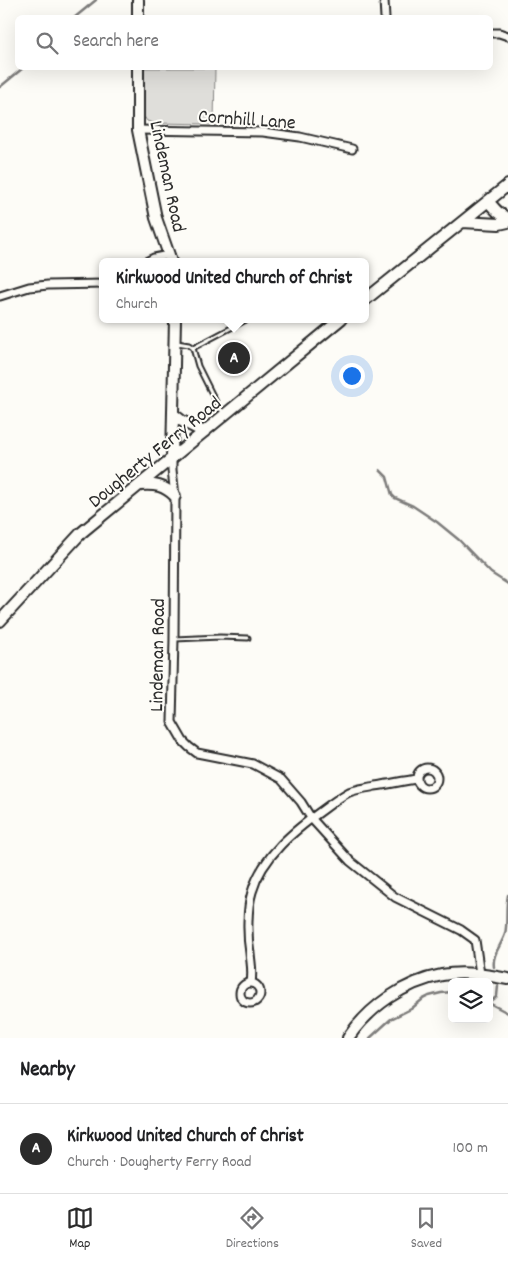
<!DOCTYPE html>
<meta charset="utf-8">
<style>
:root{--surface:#fff;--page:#f2f2f2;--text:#202124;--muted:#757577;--line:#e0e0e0;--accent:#2b2b2b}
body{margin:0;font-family:Dekko,sans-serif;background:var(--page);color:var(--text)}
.controls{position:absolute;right:15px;bottom:15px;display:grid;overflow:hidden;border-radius:8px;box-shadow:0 5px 20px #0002}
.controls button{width:45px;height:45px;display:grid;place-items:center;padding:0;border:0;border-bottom:1px solid var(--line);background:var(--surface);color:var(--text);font:25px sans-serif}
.you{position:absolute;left:351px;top:375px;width:18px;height:18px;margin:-12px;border:4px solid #fff;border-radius:50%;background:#1a73e8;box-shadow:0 0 0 8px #1a73e833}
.badge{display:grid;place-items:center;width:32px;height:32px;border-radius:50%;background:var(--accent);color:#fff;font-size:16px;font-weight:700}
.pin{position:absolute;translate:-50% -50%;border:2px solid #fff;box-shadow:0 1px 5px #0006}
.popup{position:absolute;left:99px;top:258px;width:270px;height:65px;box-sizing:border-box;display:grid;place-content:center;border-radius:8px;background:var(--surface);filter:drop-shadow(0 1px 4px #0005);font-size:16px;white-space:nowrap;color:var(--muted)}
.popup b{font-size:19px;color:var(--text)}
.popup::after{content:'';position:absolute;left:50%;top:100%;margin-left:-10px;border:10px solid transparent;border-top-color:var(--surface)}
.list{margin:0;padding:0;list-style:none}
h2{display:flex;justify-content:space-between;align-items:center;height:65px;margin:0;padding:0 20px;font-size:21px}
h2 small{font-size:16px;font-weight:400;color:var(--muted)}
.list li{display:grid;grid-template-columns:32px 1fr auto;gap:15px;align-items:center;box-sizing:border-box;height:90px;padding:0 20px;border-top:1px solid var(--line)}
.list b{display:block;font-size:19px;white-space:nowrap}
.list p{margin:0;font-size:16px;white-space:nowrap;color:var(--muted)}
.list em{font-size:16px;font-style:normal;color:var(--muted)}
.icon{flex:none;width:28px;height:28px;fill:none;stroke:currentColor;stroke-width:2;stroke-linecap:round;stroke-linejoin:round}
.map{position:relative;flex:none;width:508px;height:1038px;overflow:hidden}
.search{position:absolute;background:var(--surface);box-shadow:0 5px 20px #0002;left:15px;right:15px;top:15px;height:55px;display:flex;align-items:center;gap:12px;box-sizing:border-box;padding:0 18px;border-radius:8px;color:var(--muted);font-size:19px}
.sheet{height:155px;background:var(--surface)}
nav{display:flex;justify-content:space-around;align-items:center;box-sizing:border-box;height:70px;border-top:1px solid var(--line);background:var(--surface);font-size:14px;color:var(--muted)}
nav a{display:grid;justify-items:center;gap:2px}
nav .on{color:var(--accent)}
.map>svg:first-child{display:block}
</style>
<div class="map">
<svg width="508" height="1038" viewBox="0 0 508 1038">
<rect width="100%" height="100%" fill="#fdfcf7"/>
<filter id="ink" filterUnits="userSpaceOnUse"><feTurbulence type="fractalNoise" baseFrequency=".02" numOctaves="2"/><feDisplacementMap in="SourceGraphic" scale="10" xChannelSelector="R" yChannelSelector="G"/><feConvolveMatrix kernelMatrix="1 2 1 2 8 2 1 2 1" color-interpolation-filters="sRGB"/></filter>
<g filter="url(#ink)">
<!-- green -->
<path fill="#dfdeda" stroke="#858482" d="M144,68H215L214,124L154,123L147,121L143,115Z"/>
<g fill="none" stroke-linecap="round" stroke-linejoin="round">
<!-- stream -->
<path stroke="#7e7d7b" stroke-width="2.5" d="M74,18L96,0
M0,87L23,68
M380,470L387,477L392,495L395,498L413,506L437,522L459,540L491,573L508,584
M494,967C492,954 501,946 505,934C508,921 505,908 508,895
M489,1001L494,999L497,996L498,986
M489,1003L508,1013
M370,1038L391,1019L411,1009L423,999L429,996L441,993L452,992"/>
<defs>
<path id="lane" d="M177,343L189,345L193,348L198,366L218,406L223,412
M193,348L248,319
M175,639L220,637L248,638"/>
<path id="street" d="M384,0L385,18
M490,33H499L508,36
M138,130L263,132L300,137L352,149
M146,262L154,258L169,255
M0,296L29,287L48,285L103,284
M172,458V470L175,496L174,639L172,722L183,741L189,747L197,753L253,764L281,779L301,802L311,818L350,861L395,897L461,930L475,940L480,974
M417 778a10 10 0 1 1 20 0a10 10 0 1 1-20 0Z
M240 993a10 10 0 1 1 20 0a10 10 0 1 1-20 0Z
M251,983C253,970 251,965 250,953C247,935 247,908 252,892C262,856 295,830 324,809C332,803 340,797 349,792C357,789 367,788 375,786C389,784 403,781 417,779"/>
<path id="secondary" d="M138,18V0
M138,68V130L156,218L169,255L171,262
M488,201C494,208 499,215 508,218
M462,222L499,224L508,222
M365,300L508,185
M173,414L182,421L204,432
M172,458L175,319
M140,485C155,484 164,485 175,496
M0,621L81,533L341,319
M348,1038C369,1007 404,982 442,975C464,971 487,975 508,979"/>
</defs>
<!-- lane casing -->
<use href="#lane" stroke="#2b2b2b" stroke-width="7"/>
<!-- street casing -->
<use href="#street" stroke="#2b2b2b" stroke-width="11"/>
<!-- secondary casing -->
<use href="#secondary" stroke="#2b2b2b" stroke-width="14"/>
<!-- lane -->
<use href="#lane" stroke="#fdfcf7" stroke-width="3"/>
<!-- street -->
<use href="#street" stroke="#fdfcf7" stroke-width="7"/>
<!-- secondary -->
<use href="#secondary" stroke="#fdfcf7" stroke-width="10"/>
</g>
</g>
<g text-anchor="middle" stroke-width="4" stroke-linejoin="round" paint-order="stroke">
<!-- street labels -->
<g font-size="20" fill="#2b2b2b" stroke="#fdfcf7">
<text transform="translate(247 118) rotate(4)" y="7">Cornhill Lane</text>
<text transform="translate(169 176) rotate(78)" y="7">Lindeman Road</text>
<text transform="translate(154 451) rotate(-39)" y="7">Dougherty Ferry Road</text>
<text transform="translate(156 655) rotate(-89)" y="7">Lindeman Road</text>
</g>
</g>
</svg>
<div class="controls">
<button><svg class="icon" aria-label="layers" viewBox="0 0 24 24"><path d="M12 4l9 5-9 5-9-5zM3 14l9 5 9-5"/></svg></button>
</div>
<div class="you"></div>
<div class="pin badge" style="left:234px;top:358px">A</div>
<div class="popup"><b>Kirkwood United Church of Christ</b>Church</div>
<div class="search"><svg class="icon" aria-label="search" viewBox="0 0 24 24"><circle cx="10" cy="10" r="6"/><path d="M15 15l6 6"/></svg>Search here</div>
</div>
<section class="sheet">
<h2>Nearby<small></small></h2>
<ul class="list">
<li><span class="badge">A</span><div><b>Kirkwood United Church of Christ</b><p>Church · Dougherty Ferry Road</p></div><em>100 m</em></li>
</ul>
</section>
<nav>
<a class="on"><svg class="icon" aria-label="map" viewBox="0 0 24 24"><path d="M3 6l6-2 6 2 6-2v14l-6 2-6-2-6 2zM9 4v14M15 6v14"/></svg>Map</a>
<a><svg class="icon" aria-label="directions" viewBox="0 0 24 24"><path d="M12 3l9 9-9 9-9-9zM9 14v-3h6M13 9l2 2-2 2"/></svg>Directions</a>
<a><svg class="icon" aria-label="saved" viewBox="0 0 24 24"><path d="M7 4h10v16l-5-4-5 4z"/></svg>Saved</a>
</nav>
